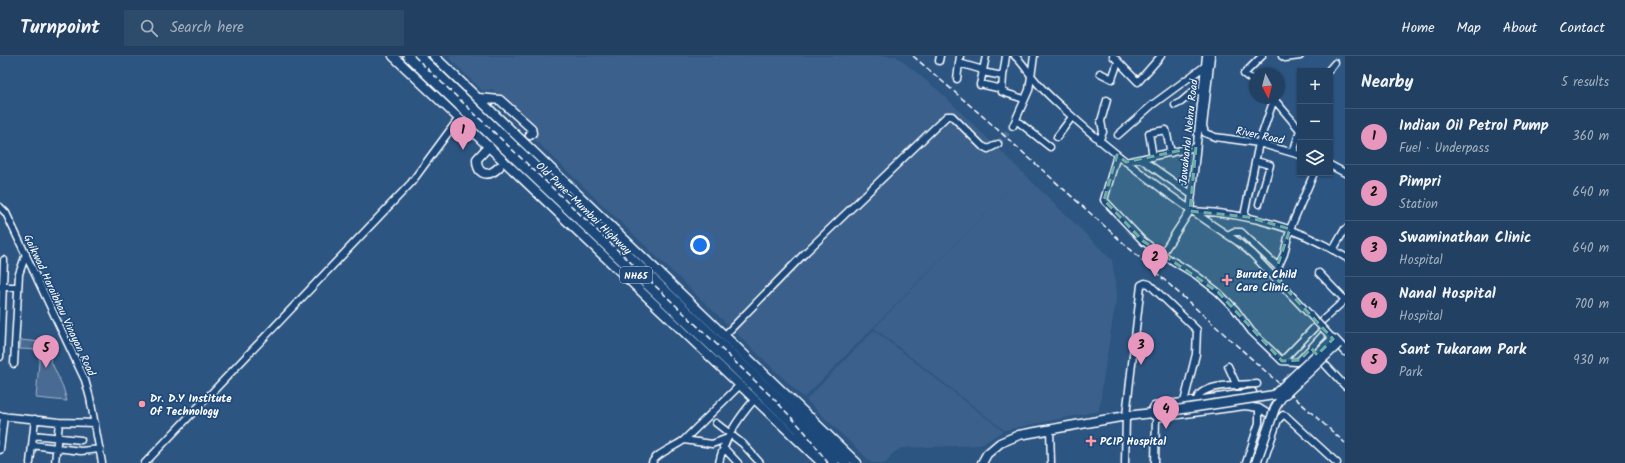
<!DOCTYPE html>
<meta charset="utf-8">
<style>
:root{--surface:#214062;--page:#2d4b6b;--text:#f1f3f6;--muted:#a2afbe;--line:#3e5977;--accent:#e797bd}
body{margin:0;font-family:Kalam,sans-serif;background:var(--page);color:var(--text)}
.controls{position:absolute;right:12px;top:12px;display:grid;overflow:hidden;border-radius:0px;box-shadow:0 1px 3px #0004}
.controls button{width:36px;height:36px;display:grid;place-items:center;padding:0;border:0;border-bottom:1px solid var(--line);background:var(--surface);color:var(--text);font:20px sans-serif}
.compass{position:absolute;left:1249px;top:12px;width:36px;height:36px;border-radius:50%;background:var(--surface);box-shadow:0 1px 3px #0004;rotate:173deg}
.you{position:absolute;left:700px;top:189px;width:14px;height:14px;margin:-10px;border:3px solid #fff;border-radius:50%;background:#1a73e8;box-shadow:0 0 0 6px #1a73e833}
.badge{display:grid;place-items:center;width:26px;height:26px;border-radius:50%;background:var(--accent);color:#111;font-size:13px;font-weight:700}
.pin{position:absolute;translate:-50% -33px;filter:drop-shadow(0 1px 2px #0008)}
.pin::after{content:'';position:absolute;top:21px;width:14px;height:12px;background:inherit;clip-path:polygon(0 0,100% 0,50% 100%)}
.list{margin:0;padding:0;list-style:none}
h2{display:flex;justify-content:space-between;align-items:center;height:52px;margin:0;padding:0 16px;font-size:17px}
h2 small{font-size:13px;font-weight:400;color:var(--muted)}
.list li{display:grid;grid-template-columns:26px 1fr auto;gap:12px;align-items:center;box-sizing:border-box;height:56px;padding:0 16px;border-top:1px solid var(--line)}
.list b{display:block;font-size:15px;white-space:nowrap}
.list p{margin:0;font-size:13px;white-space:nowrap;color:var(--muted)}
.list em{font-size:13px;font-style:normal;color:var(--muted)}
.icon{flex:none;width:22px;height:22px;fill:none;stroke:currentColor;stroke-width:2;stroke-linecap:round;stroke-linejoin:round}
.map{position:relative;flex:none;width:1345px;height:407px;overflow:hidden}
header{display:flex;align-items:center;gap:24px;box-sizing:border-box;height:56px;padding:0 20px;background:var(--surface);border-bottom:1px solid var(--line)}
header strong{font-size:19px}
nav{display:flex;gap:22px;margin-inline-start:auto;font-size:14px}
.search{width:280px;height:36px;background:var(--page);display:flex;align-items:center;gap:10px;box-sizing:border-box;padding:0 14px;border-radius:0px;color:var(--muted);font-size:15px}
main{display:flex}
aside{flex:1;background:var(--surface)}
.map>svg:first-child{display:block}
</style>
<header>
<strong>Turnpoint</strong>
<div class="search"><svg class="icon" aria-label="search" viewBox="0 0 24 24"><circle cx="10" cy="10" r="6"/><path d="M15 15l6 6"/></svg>Search here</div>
<nav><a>Home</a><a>Map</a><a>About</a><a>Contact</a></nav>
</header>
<main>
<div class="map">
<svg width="1345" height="407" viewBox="0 0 1345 407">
<rect width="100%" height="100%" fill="#2c5582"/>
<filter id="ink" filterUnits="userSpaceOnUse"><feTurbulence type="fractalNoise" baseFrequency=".025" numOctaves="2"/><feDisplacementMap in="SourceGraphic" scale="8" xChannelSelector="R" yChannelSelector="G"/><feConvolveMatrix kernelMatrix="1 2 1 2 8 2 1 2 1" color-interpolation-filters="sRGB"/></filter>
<g filter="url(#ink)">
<!-- built -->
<path fill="#3b618b" d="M447,0H896L939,35L1024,118L804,342L532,81L533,71L492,33L483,35Z
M1024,118L1112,204L1117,237L1104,318L1099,355L1004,374L874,272Z
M874,274L1003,375L981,389L901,392L892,398L886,407H872L806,344Z"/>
<!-- green -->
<path fill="#486b92" stroke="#a4b5c8" d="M21,284L40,286L43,288L63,331L67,345L36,342L40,294L20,293Z"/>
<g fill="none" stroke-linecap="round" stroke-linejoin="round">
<!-- minor-tunnel -->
<path stroke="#4c6e95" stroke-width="6" stroke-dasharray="6 3" stroke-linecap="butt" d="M998,88L1013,70"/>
<!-- major-tunnel -->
<path stroke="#4c6e95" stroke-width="8" stroke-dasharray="8 4" stroke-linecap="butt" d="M500,110L530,79"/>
<defs>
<path id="minor" d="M1015,0C1023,7 1027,15 1034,23C1043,35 1055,45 1066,55C1120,104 1177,146 1238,186
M1113,0L1138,26L1161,0
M1211,0L1203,70L1205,77L1215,81L1259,87L1300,99
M1282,0L1285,2L1300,0
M939,5L940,0
M959,7L983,14
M1328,15L1335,7
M982,16L1003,20L1006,0
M1100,17L1112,23L1118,6
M1003,20L1002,36L1024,43
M957,23L960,0
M1255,26L1244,18L1262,0
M980,28L1002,33
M980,29L986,0
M1273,42L1300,74
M1175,49L1181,46L1195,34L1202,36
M1016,64L1050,91
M1013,70L1029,34L1034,0
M1118,79L1152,49L1205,10
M1057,81L1072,61
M1099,85L1103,76L1101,65L1107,44
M1293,97L1300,74
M1117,99L1104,144L1143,185L1158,196L1196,219L1218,236L1235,253L1251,275L1282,305L1296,306L1300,304L1323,279
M1153,101L1149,77L1166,74L1171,97
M1141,103L1192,139
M1256,105L1270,109L1259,148
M1126,106L1196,91
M1330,109L1345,117
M0,151L6,157L85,324L90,342L102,407
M1192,155C1248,157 1298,171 1345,201
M1244,160L1259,87L1274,43
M1228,179L1233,176H1241L1278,211L1284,198L1290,173L1314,117
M1333,194L1345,173
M1162,198L1190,155L1206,0
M0,231H18
M725,279L806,196L947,60H952L982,90L988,93L998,88
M0,301L4,204
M1319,302L1345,330
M1282,305L1315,271L1345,244L1319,217
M14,308L19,218L26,198
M1228,310L1237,330
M1253,336L1154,350L1150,357L1156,362L1245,350L1259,352L1278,364
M1197,344C1199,327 1243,329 1257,328
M0,360L59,366L95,367
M716,367L743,388L760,407
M1050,373L1051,407
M33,379L81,384
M684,384L712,388L728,382
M32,389L81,395L100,393
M723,391L738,407
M0,394L4,360
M30,407L35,363
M55,407L59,366
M145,407L411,127L459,62
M652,407C655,398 675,391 684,384L740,329
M719,407C724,383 739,361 755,343
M1125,407L1126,360L1141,229L1145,227L1149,228L1197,274L1196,298L1184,346
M1155,407L1156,362
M1246,407L1259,367V352
M1263,407L1278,364L1283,359L1286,360L1337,407"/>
<path id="major" d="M393,0L822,407
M434,0L857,407
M479,42L500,44L531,72L532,77L530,79
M489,90L477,103C477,119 488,122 499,111
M1334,283L1345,295
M982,407L987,398L1000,387L1019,379L1126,360L1170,355"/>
<path id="highway" d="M408,0L834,407
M419,0L846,407
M795,355L812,363
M800,379L812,397"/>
</defs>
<!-- minor casing -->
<use href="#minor" stroke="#fff" stroke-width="9"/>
<!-- major casing -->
<use href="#major" stroke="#fff" stroke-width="11"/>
<!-- highway casing -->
<use href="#highway" stroke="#fff" stroke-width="12"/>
<!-- minor -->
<use href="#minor" stroke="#1f4a7a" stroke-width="6"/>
<!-- major -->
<use href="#major" stroke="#1f4a7a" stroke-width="8"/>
<!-- highway -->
<use href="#highway" stroke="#1f4a7a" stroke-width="9"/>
<!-- rail -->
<path stroke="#fff" stroke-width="1.5" stroke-dasharray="6 3" stroke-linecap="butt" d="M414,0L774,343L805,376L828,407
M913,0L987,64L1345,387"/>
<defs>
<path id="minor-bridge" d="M1238,186L1252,198L1333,283"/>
<path id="major-bridge" d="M1170,355L1274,339L1333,283
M1256,407L1275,352L1281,342L1338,288"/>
</defs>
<!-- minor-bridge casing -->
<use href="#minor-bridge" stroke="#fff" stroke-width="9" stroke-linecap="butt"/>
<!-- major-bridge casing -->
<use href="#major-bridge" stroke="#fff" stroke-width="11" stroke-linecap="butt"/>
<!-- minor-bridge -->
<use href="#minor-bridge" stroke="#1f4a7a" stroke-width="6"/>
<!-- major-bridge -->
<use href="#major-bridge" stroke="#1f4a7a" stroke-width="8"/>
</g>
</g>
<!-- marked area -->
<path fill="#6fada8" fill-opacity="0.2" stroke="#6fada8" stroke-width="3" stroke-dasharray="8 5" stroke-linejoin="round" d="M1196,91L1190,155L1248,161L1290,173L1274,220L1333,283L1317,299L1311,292L1300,304L1282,305L1218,236L1143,185L1104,144L1117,99L1126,106Z"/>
<!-- markers -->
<g fill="#ff9aa2" stroke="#1f4a7a" stroke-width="1.5">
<path d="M1225 218h4v4h4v4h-4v4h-4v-4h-4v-4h4z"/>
<circle cx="142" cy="348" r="4"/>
<path d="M1089 379h4v4h4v4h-4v4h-4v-4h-4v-4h4z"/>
</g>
<g text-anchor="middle" stroke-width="3.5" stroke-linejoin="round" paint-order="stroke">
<!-- shield labels -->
<rect fill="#1f4a7a" stroke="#bcc9d7" stroke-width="1" x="620" y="211" width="32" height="16" rx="3"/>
<g font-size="10" font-weight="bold" fill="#fff">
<text x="636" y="223">NH65</text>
</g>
<!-- street labels -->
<g font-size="11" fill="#fff" stroke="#1f4a7a">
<text transform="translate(1188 76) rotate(-84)" y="4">Jawaharlal Nehru Road</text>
<text transform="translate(1260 79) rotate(12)" y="4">River Road</text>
<text transform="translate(584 152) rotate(44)" y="4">Old Pune–Mumbai Highway</text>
<text transform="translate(60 249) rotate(65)" y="4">Gaikwad Haraibhau Vinayan Road</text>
</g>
<!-- poi labels -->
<g font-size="11" font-weight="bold" fill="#fff" stroke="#1f4a7a" text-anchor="start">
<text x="1236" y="222">Burute Child<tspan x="1236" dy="13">Care Clinic</tspan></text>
<text x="150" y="346">Dr. D.Y Institute<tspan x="150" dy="13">Of Technology</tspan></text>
<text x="1100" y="389">PCIP Hospital</text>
</g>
</g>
</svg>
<div class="controls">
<button>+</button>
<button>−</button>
<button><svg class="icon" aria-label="layers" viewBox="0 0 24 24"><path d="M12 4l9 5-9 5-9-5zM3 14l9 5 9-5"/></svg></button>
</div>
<svg class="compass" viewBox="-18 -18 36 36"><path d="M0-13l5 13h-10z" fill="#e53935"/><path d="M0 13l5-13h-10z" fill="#a2afbe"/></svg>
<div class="you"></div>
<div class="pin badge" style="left:463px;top:94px">1</div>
<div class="pin badge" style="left:1155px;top:221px">2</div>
<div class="pin badge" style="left:1141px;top:309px">3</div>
<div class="pin badge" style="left:1166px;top:373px">4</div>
<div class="pin badge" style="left:46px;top:312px">5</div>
</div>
<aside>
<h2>Nearby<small>5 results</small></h2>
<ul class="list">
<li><span class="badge">1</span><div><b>Indian Oil Petrol Pump</b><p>Fuel · Underpass</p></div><em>360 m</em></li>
<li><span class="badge">2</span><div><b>Pimpri</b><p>Station</p></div><em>640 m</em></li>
<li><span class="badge">3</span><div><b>Swaminathan Clinic</b><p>Hospital</p></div><em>640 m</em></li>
<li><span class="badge">4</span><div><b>Nanal Hospital</b><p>Hospital</p></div><em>700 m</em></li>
<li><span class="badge">5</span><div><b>Sant Tukaram Park</b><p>Park</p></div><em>930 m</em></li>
</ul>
</aside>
</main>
